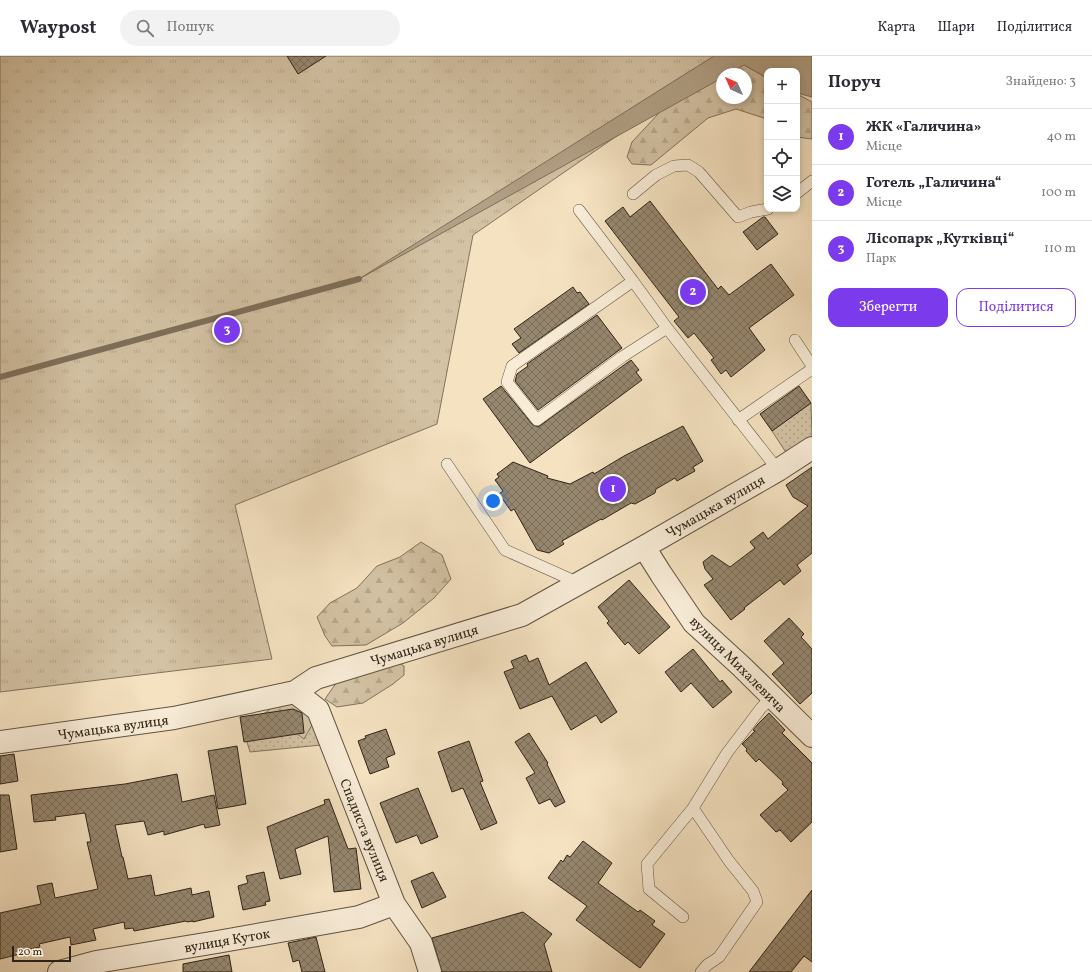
<!DOCTYPE html>
<html lang="uk">
<meta charset="utf-8">
<style>
:root{--surface:#fff;--page:#f2f2f3;--text:#2b2b33;--muted:#7c7c81;--line:#e1e1e2;--accent:#7c3aed}
body{margin:0;font-family:Vollkorn,serif;background:var(--page);color:var(--text)}
.controls{position:absolute;right:12px;top:12px;display:grid;overflow:hidden;border-radius:8px;box-shadow:0 2px 6px #0003}
.controls button{width:36px;height:36px;display:grid;place-items:center;padding:0;border:0;border-bottom:1px solid var(--line);background:var(--surface);color:var(--text);font:20px sans-serif}
.compass{position:absolute;left:716px;top:12px;width:36px;height:36px;border-radius:50%;background:var(--surface);box-shadow:0 2px 6px #0003;rotate:315deg}
.scale{position:absolute;left:12px;bottom:10px;width:59px;box-sizing:border-box;padding-left:4px;border:2px solid #2f2417;border-top:0;font-size:11px;line-height:14px;white-space:nowrap;color:#2f2417;-webkit-text-stroke:3px #f8ecd7;paint-order:stroke}
.you{position:absolute;left:493px;top:445px;width:14px;height:14px;margin:-10px;border:3px solid #fff;border-radius:50%;background:#1a73e8;box-shadow:0 0 0 6px #1a73e833}
.badge{display:grid;place-items:center;width:26px;height:26px;border-radius:50%;background:var(--accent);color:#fff;font-size:13px;font-weight:700}
.pin{position:absolute;translate:-50% -50%;border:2px solid #fff;box-shadow:0 1px 4px #0006}
.list{margin:0;padding:0;list-style:none}
h2{display:flex;justify-content:space-between;align-items:center;height:52px;margin:0;padding:0 16px;font-size:17px}
h2 small{font-size:13px;font-weight:400;color:var(--muted)}
.list li{display:grid;grid-template-columns:26px 1fr auto;gap:12px;align-items:center;box-sizing:border-box;height:56px;padding:0 16px;border-top:1px solid var(--line)}
.list b{display:block;font-size:15px;white-space:nowrap}
.list p{margin:0;font-size:13px;white-space:nowrap;color:var(--muted)}
.list em{font-size:13px;font-style:normal;color:var(--muted)}
.actions{display:flex;gap:8px;padding:12px 16px}
.actions a{flex:1;padding:9px 0;border:1px solid var(--accent);border-radius:12px;text-align:center;font-size:14px;color:var(--accent)}
.actions .main{background:var(--accent);color:#fff}
.icon{flex:none;width:22px;height:22px;fill:none;stroke:currentColor;stroke-width:2;stroke-linecap:round;stroke-linejoin:round}
.map{position:relative;flex:none;width:812px;height:916px;overflow:hidden}
header{display:flex;align-items:center;gap:24px;box-sizing:border-box;height:56px;padding:0 20px;background:var(--surface);border-bottom:1px solid var(--line)}
header strong{font-size:19px}
nav{display:flex;gap:22px;margin-inline-start:auto;font-size:14px}
.search{width:280px;height:36px;background:var(--page);display:flex;align-items:center;gap:10px;box-sizing:border-box;padding:0 14px;border-radius:22px;color:var(--muted);font-size:15px}
main{display:flex}
aside{flex:1;background:var(--surface)}
.map>svg:first-child{display:block}
</style>
<header>
<strong>Waypost</strong>
<div class="search"><svg class="icon" aria-label="search" viewBox="0 0 24 24"><circle cx="10" cy="10" r="6"/><path d="M15 15l6 6"/></svg>Пошук</div>
<nav><a>Карта</a><a>Шари</a><a>Поділитися</a></nav>
</header>
<main>
<div class="map">
<svg width="812" height="916" viewBox="0 0 812 916">
<defs>
<pattern id="grass-dots" width="8" height="8" patternUnits="userSpaceOnUse"><rect width="8" height="8" fill="#d3c2a4"/><path d="M2 2h.1M6 6h.1" fill="none" stroke="#b5a78c" stroke-width="1.8" stroke-linecap="round"/></pattern>
<pattern id="forest-firs" width="22" height="20" patternUnits="userSpaceOnUse"><rect width="22" height="20" fill="#d3c2a4"/><path d="M5 1l3.5 6h-7zM16 11l3.5 6h-7z" fill="#b5a78c"/></pattern>
<pattern id="park-tufts" width="24" height="20" patternUnits="userSpaceOnUse"><rect width="24" height="20" fill="#d3c2a4"/><path d="M3 7l-1-3M5 7V3M7 7l1-3M15 17l-1-3M17 17v-4M19 17l1-3" fill="none" stroke="#b5a78c"/></pattern>
<pattern id="building-cross-hatch" width="8" height="8" patternUnits="userSpaceOnUse"><rect width="8" height="8" fill="#96876f"/><path d="M0 0l8 8M0 8l8-8" fill="none" stroke="#7b6e5a"/></pattern>
</defs>
<rect width="100%" height="100%" fill="#f5e2c1"/>
<filter id="stains"><feTurbulence type="fractalNoise" baseFrequency=".005" numOctaves="4"/><feColorMatrix values="0 0 0 0 .2 0 0 0 0 .09 0 0 0 0 .02 0 0 0 .5 -.17"/></filter>
<radialGradient id="worn" r=".72"><stop offset=".6" stop-color="#630" stop-opacity="0"/><stop offset="1" stop-color="#630" stop-opacity=".3"/></radialGradient>
<!-- grass -->
<path fill="url(#grass-dots)" stroke="#81735e" d="M811,347L812,382L787,398L772,375Z
M309,654L321,689L250,696L241,666Z"/>
<!-- forest -->
<path fill="url(#forest-firs)" stroke="#81735e" fill-rule="evenodd" d="M732,2L767,22V63L736,53L708,62L651,109L632,108L627,101L632,86L672,43ZM722,18H746V42H722Z
M797,38L812,46V83L797,81Z
M421,486L442,499L451,523L434,542L403,567L366,589L332,590L325,580L317,561L330,547L357,532L377,510L400,501Z
M398,606L404,610V619L393,628L363,647L337,651L325,643L334,630L347,617Z
M273,647L300,649L314,659L312,669L304,683L296,677L260,660L268,655Z"/>
<!-- park -->
<path fill="url(#park-tufts)" stroke="#81735e" d="M0,0H733L473,179L437,368L235,449L272,603L0,636Z"/>
<!-- water -->
<path fill="#b2a187" stroke="#7e6f5a" d="M714,0H812V41L797,37V15H767V22L744,9L728,18H722V22L359,223Z"/>
<g fill="none" stroke-linecap="round" stroke-linejoin="round">
<!-- stream -->
<path stroke="#7e6f5a" stroke-width="6" d="M0,321L359,223"/>
</g>
<!-- building -->
<path fill="url(#building-cross-hatch)" stroke="#2f2417" d="M287,0H326L298,18Z
M650,145L718,233L721,230L729,239L771,208L794,239L749,272L765,294L731,321L726,314L721,318L711,304L714,302L694,277L688,282L674,265L679,261L605,165L623,151L630,161Z
M763,161H765L778,178L757,194L743,176Z
M573,231L577,237L580,236L589,248L519,297L512,288L521,282L514,273Z
M597,259L622,292L538,354L515,325L517,318L528,310L527,308Z
M631,304L639,314L636,316L642,324L530,407L483,343L501,330L532,368L538,371Z
M799,330L811,347L772,375L760,358Z
M683,370L703,405L693,411L695,415L677,425L675,422L656,433L655,437L635,448L631,447L602,464L601,463L562,485L564,488L549,497L537,494L514,453L511,455L499,438L503,435L495,424L499,421L497,418L513,406L548,420L547,422L570,428L593,416L594,418L624,400Z
M812,411V497L797,509L801,515L784,529L780,524L744,552L745,553L731,564L704,529L713,523L705,513L703,506L712,499L730,511L755,492L750,486L763,476L768,483L808,450L793,441L786,429Z
M629,524L670,571L639,598L628,586L625,589L607,567L609,565L598,551Z
M789,562L804,578L801,581L812,593V637L800,648L772,618L784,607L764,585Z
M693,593L720,626L722,624L732,636L713,652L691,627L681,636L665,616Z
M526,599L529,606L538,602L549,629L586,606L617,656L601,667L596,659L571,674L552,640L520,653L504,616L514,612L511,605Z
M293,653L302,657L304,677L244,686L240,661Z
M769,657L785,674L782,677L812,707V766L791,786L780,774L776,776L760,759L788,734L782,728L783,726L759,703L756,706L746,695L747,693L742,688L755,675L753,674L758,668Z
M386,673L395,698L386,702L389,711L370,718L358,685L366,682L365,680Z
M529,677L548,707L547,708L565,746L555,751L550,743L539,748L526,722L535,717L515,686Z
M469,685L483,725L480,726L497,767L481,774L463,732L452,736L438,696Z
M237,690L246,748L218,753L208,695Z
M14,698L18,725L0,728V700Z
M177,718L182,746L214,739L220,769L205,772L204,768L164,779V775L148,779L144,765L115,769L122,801H123L128,823L151,819L155,840L191,832L192,839L209,835L214,861L193,866V865L187,866L186,865L134,875L133,872L125,873L124,866L93,873L96,884L71,889L70,881L39,888L40,891L19,895L20,898L0,903V857L41,848L37,830L52,827L55,842L98,833L87,786H91L85,757L55,761L56,764L34,766L31,739L125,728Z
M418,732L438,781L421,788L417,779L396,787L380,747Z
M0,739H9L17,793L0,796Z
M329,743L348,793L356,792L361,833L334,836L328,780L295,793L301,818L280,823L267,771L325,748L324,744Z
M583,785L612,807L598,827L638,856L640,854L655,865L652,869L665,878L640,912L576,864L587,850L548,822L561,804L563,806L567,799L570,801Z
M264,816L270,845L265,846L266,849L243,854L238,830L248,827L246,820Z
M433,816L446,841L422,852L411,825Z
M812,834V906L804,900L791,916H749Z
M523,856L552,878L544,888L552,916H442L432,882Z
M316,881L325,916H302L299,904L293,906L288,887Z
M229,899L232,916H183V908Z"/>
<g fill="none" stroke-linecap="round" stroke-linejoin="round">
<defs>
<path id="lane" d="M797,137L812,125
M633,138L656,119L674,110L688,109L699,116L738,161L751,156L768,153
M579,154L633,225
M667,272L633,225L512,310L507,326L537,364L622,301L667,272L778,414
M795,284L812,310
M738,364L812,313
M447,408L505,494L579,527
M693,752L729,805L753,835L757,846L719,901L707,909L701,916
M683,861L649,833L647,808L693,752L727,697L761,652L772,641"/>
<path id="street" d="M644,491L661,518L694,567L742,611L812,680
M295,636L318,654L394,848L421,887L430,916
M0,686L174,662L295,636L316,622L522,559L644,491L778,414L812,392
M59,916L96,906L217,886L359,861L394,848"/>
</defs>
<!-- lane casing -->
<use href="#lane" stroke="#605442" stroke-width="12"/>
<!-- street casing -->
<use href="#street" stroke="#605442" stroke-width="24"/>
<!-- lane -->
<use href="#lane" stroke="#f8ecd7" stroke-width="11"/>
<!-- street -->
<use href="#street" stroke="#f8ecd7" stroke-width="22"/>
</g>
<g text-anchor="middle" stroke-width="3" stroke-linejoin="round" paint-order="stroke">
<!-- street labels -->
<g font-size="14" fill="#2f2417" stroke="#f8ecd7">
<text transform="translate(715 450) rotate(-30)" y="5">Чумацька вулиця</text>
<text transform="translate(424 589) rotate(-17)" y="5">Чумацька вулиця</text>
<text transform="translate(738 608) rotate(45)" y="5">вулиця Михалевича</text>
<text transform="translate(113 671) rotate(-8)" y="5">Чумацька вулиця</text>
<text transform="translate(365 774) rotate(68)" y="5">Спадиста вулиця</text>
<text transform="translate(227 884) rotate(-10)" y="5">вулиця Куток</text>
</g>
</g>
<rect width="100%" height="100%" filter="url(#stains)"/>
<rect width="100%" height="100%" fill="url(#worn)"/>
</svg>
<div class="controls">
<button>+</button>
<button>−</button>
<button><svg class="icon" aria-label="locate" viewBox="0 0 24 24"><circle cx="12" cy="12" r="6"/><path d="M12 2v4M12 18v4M2 12h4M18 12h4"/></svg></button>
<button><svg class="icon" aria-label="layers" viewBox="0 0 24 24"><path d="M12 4l9 5-9 5-9-5zM3 14l9 5 9-5"/></svg></button>
</div>
<svg class="compass" viewBox="-18 -18 36 36"><path d="M0-13l5 13h-10z" fill="#e53935"/><path d="M0 13l5-13h-10z" fill="#7c7c81"/></svg>
<div class="scale">20 m</div>
<div class="you"></div>
<div class="pin badge" style="left:613px;top:433px">1</div>
<div class="pin badge" style="left:693px;top:236px">2</div>
<div class="pin badge" style="left:227px;top:274px">3</div>
</div>
<aside>
<h2>Поруч<small>Знайдено: 3</small></h2>
<ul class="list">
<li><span class="badge">1</span><div><b>ЖК «Галичина»</b><p>Місце</p></div><em>40 m</em></li>
<li><span class="badge">2</span><div><b>Готель „Галичина“</b><p>Місце</p></div><em>100 m</em></li>
<li><span class="badge">3</span><div><b>Лісопарк „Кутківці“</b><p>Парк</p></div><em>110 m</em></li>
</ul>
<div class="actions"><a class="main">Зберегти</a><a>Поділитися</a></div>
</aside>
</main>
